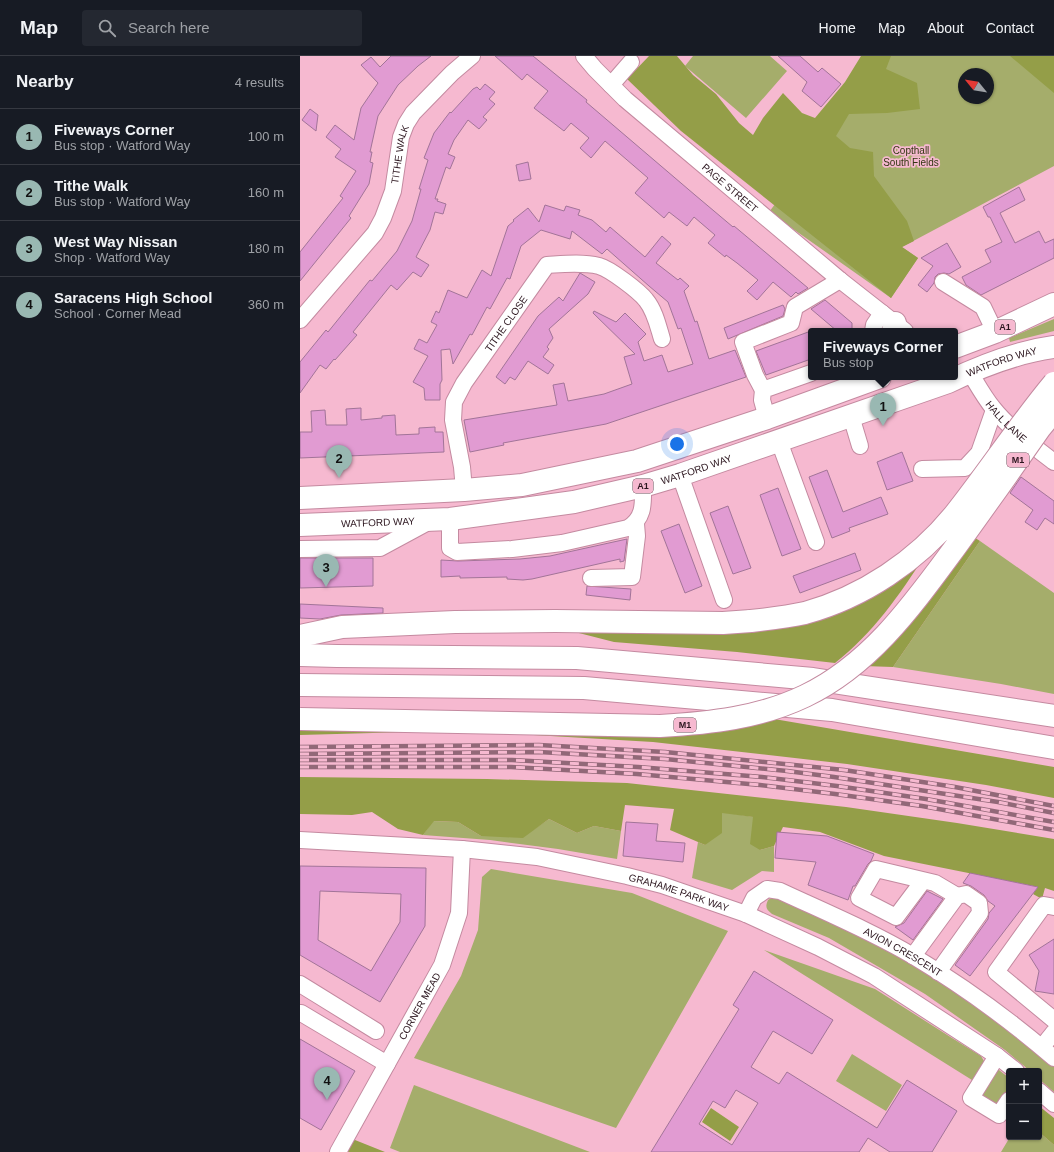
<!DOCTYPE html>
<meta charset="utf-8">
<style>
:root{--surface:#171b24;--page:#242831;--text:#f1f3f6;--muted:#9ea1a6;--line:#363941;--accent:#99b8b2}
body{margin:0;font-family:Helvetica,sans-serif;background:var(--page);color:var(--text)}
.controls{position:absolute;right:12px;bottom:12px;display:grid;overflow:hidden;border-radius:4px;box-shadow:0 1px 3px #0004}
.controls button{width:36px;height:36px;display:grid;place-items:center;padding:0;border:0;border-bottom:1px solid var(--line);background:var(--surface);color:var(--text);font:20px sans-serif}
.compass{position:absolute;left:658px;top:12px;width:36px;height:36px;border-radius:50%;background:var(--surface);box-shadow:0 1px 3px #0004;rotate:300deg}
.you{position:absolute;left:377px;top:388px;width:14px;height:14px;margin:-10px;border:3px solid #fff;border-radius:50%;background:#1a73e8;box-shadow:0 0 0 6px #1a73e833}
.badge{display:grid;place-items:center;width:26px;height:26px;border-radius:50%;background:var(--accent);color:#111;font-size:13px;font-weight:700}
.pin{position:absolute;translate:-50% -33px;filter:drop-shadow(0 1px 2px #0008)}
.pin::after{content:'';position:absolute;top:21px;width:14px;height:12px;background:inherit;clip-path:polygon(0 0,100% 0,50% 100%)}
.popup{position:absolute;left:508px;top:272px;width:150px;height:52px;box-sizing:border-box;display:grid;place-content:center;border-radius:4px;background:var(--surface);filter:drop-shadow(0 1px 3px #0005);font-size:13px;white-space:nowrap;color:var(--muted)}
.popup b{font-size:15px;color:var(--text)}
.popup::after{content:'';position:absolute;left:50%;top:100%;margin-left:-8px;border:8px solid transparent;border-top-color:var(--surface)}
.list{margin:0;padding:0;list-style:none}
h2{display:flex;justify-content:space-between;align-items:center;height:52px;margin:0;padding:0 16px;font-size:17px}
h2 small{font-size:13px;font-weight:400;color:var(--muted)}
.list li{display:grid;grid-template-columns:26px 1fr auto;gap:12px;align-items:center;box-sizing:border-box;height:56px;padding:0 16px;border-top:1px solid var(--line)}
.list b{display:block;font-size:15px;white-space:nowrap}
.list p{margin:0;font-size:13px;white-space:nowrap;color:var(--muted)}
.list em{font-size:13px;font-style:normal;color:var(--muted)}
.icon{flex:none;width:22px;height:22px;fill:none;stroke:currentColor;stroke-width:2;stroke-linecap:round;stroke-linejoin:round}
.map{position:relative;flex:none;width:754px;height:1096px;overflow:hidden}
header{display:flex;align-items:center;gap:24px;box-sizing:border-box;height:56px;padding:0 20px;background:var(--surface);border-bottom:1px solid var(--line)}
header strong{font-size:19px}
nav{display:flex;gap:22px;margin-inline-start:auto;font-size:14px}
.search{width:280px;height:36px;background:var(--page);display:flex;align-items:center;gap:10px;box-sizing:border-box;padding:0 14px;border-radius:4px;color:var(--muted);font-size:15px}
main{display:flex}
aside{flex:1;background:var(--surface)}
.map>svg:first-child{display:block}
</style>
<header>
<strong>Map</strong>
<div class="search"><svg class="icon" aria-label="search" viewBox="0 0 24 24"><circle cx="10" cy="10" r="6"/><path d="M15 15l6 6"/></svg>Search here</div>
<nav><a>Home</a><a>Map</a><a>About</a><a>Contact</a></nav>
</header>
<main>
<aside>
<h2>Nearby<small>4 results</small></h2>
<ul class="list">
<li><span class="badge">1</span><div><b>Fiveways Corner</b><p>Bus stop · Watford Way</p></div><em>100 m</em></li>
<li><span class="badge">2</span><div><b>Tithe Walk</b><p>Bus stop · Watford Way</p></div><em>160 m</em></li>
<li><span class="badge">3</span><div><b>West Way Nissan</b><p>Shop · Watford Way</p></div><em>180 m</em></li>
<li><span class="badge">4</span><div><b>Saracens High School</b><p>School · Corner Mead</p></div><em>360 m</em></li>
</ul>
</aside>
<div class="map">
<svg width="754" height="1096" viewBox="0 0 754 1096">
<rect width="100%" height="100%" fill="#f6b9d0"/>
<!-- green -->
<path fill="#a5ad6b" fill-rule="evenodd" d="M393,0H470L487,15L446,62L385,10Z
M583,0H754V110L602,191L618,202L591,242L469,156L567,29ZM664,18H688V42H664Z
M754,263V275L710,286L709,282Z
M680,485L754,537V638L701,628L593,611Z
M422,756L454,761L460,794L474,790V816L462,815L432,834L392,822L398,786L405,789Z
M249,763L277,777L294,770L321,775L317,803L258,793L190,784L123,779L133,765L158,766L181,780L233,774Z
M191,813L332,837L428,875L316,1072L114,1002L161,920L178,874L182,821Z
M473,841L481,842C531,866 582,889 630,918C674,944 714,977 754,1010V1036L739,1023V1015H730L705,994L625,938L529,882L472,858C466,853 465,851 468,844Z
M464,894L575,933L652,982L681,1000L684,1005L685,1012L669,1033L667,1032L672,1024Z
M552,998L602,1029L586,1055L536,1025Z
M696,1014H699L709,1022V1034L699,1050L680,1040Z
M114,1029L290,1096H100L90,1092Z
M739,1076L754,1089V1096H701L710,1081H739Z"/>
<!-- forest -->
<path fill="#949e48" d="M349,0H377L393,19L416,38L439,67L453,79L463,62L483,37L502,57L515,62L545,26L561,0H591L586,13L617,27L620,53L587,57L549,58L536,80L550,92L573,96L574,120L607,165L614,185L602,191L618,202L591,242L381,75L327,23Z
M710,0H754V37Z
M672,480L680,485L593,611L564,610Z
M625,499C600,539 572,578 535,607L437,596L314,586L275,576L474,572Z
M474,663L754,711V742L686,729L547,708L353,686L163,675L374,679L435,673Z
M0,672L145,675L0,679Z
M0,721L187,723L327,727L546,751L657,767L754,783V835L745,832L742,843L733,838L738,831L584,800L520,776L483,771L474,790L460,794L450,788L453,761L422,757V777L405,789L370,774L374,753L325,749L321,775L294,770L277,777L249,763L223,782L181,780L158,766L134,765L123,779L98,773L72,756L52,759L0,758Z
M739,1050L754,1062V1089L739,1076Z
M411,1052L439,1071L430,1085L402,1066Z
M50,1082L85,1096H42Z"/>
<!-- building -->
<path fill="#e19bd2" stroke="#a27498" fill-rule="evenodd" d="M91,0H131L118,10L98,29L78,60L70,96H72L70,106L73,107L69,128L49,160L51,162L0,225V196L43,142L40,140L56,115L35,101L41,93L26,81L35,69L54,84L61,52L78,27L61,9L71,1L80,11Z
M195,0H233L287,44L286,46L395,139L433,171L434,170L508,232L498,238L496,236L491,241L473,226L457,244L447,235L458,224L437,207L426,199L425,201L408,187L415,179L394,161L387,170L369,156L364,162L335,137L348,122L305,85L291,102L280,92L289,82L271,67L264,75L234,52L248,35L227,18L222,24Z
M478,0H500L518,16L522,12L541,28L521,51L502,35L507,26Z
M185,28L195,36L189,43L195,48L183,61L187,64L179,73L168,64L154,84L148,98L155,101L150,113L146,111L135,143H138L137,145L146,148L143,158L135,156L130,174L116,201L129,209L121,221L113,216L97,234L91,229L53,276L57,279L35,304L34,303L26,313L20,309L0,337V306L26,274L28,276L70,224L72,225L97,195L112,165L121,133H119L128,104L124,102L134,77L150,56L151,57L173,33L177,31L180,34Z
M10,53L18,59L16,75L2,64Z
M228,106L231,123L219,125L216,109Z
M719,131L725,144L700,157L715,187L739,175L745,187L754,183V202L681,239L666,229L662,221L691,206L685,194L702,186L690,161H688L683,151Z
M245,149L264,155L266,150L280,154L278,159L292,164L306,176L310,171L345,201L362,180L371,188L356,207L378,224L380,222L389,230L384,235L395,266L397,265L409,303L435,294L446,321L306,368L203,387L204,389L170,396L164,364L257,349L253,329L264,327L268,345L304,338L332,328L324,301L335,298L293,257L294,255L316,266L325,257L346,278L338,286L344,305L362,299L368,316L393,308L381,272L378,273L368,246L349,230L307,193L302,198L272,175L270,183L241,174L221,190L210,223L207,222L190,253L187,251L172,279L170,278L153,308L150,293L141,294L142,324L140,328V344H125L124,332L113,326L128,300L114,293L119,283L127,287L137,269L131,266L136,255L139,257L148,234L167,242L182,214L191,220L208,170L214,165L213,164L228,152L239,166Z
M647,187L661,211L649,218L644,217L638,218L635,221L634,227L627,236L618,229L633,210L621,202Z
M280,217L295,226L288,238L249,273L253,282L247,291L249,293L243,301L254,309L248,318L228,305L215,324L210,321L205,328L196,321L238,260L259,241L263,245Z
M525,244L552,267V275H537L511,253Z
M483,249L485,253L483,260L428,283L424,272Z
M511,275V303L466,319L456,295Z
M61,352V364L82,362V360L95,359L96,379L119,378V372L135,371V376H143L144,396L0,402V376H12L11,355L25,354L26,369H47L46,353Z
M602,396L613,425L587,434L577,406Z
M527,414L543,456L581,441L588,458L549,472L550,475L532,482L509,421Z
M721,421L754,445V468L745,462L737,474L725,466L733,454L710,437Z
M478,432L501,493L482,500L460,439Z
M428,450L451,512L433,518L410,457Z
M379,468L402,530L385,537L361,475Z
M327,483L324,505L320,506V503L232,523L223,524L207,523V521L160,522V520L141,521V504L158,505L220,503L250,500Z
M555,497L561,514L500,537L493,520Z
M0,502H73V530L0,532Z
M287,530L331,533L330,544L286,539Z
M0,548L83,552V557L41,559L20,563L0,562Z
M326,766L358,768L356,785L385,787L383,806L323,800Z
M477,776L527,780L574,798L571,805L568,808L555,830H553L548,844L508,829L516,806L475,802Z
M0,810L126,812L125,870L80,946L0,899ZM20,835L101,838L100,866L71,915L18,884Z
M670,817L738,831L670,920L655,909L688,863L689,857L695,850L688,845L684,839L671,830L663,827Z
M627,835L643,843L613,884L595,871L604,867Z
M754,883V938L735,935L739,915L729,899Z
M454,915L533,964L512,998L473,975L451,1011L479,1028L487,1016L577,1072L607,1024L657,1055L632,1096H590L568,1082L559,1096H351L439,953L433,949ZM436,1034L458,1047L432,1089L399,1068L413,1045L425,1052Z
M0,983L55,1015L21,1074L0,1062Z"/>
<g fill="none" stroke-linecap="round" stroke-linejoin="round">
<defs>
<g id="minor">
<path id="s1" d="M284,0L295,13L325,43L540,224L605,275"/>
<path d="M311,29L331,6"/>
<path d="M643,226L683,251L695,276"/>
<path id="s2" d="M0,264L75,177L83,162L93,135L101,81L106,68L113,57L152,17L172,0"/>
<path d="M573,275L574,269L582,257"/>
<path id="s3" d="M669,315C677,328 684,341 693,352C709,372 733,390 754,406"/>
<path d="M463,334L455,319L443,286L491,267L495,251L540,224"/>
<path d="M551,360L560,390"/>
<path d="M467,362L462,344L463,334L511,317"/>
<path d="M479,385L516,486"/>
<path d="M622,413L665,412L679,397L694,354"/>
<path d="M380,419L424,544"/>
<path id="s4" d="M164,434L162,411L153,364L154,346L164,327L247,209C264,208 282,206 299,210C310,213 339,235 346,244C355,255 358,270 362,283"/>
<path d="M150,463V492L157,496L212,493L262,487L328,472C345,462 343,446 343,430"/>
<path d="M0,493L80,492L130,465"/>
<path d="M291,522L332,521L337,480L336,468"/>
<path id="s5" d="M0,784L162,793L237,801L327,820L362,829L446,858L518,891L574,920L697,1000L716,1015"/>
<path d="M623,825L596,861L559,842L576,813L635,827L657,840"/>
<path d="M754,851L744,849L696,916L754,964"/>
<path id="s6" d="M446,858L454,842L467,833L480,835C525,856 571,875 613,900C663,930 710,964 754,1002"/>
<path d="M613,900L657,840L666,838L679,847L680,857L638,916"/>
<path d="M0,928L76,975"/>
<path d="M1,957L87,1008"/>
<path d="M742,991L754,976"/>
<path d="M697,1000L671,1042L699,1059L709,1044"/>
<path d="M739,1035L754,1048"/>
<path id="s7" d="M38,1096L142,909L159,857L162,793"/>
</g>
<g id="highway">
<path d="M593,275L595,267"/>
<path d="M655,291L695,276L754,248"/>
<path d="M0,442L164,434L222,429L337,405L467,362L580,321"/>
<path id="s8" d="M0,469L150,463L274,446L343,430L380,419L648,326C681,310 717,296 754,291"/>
<path d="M0,580L42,571L155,566L255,565L423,567L451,565"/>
<path d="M0,599L37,600L277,602L513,623L754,660"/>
<path d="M0,629L284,632L532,654L754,692"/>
</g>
</defs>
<!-- minor casing -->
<use href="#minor" stroke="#c48aa0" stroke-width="18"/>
<!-- highway casing -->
<use href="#highway" stroke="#c48aa0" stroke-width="24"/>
<!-- minor -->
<use href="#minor" stroke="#fff" stroke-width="16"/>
<!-- highway -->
<use href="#highway" stroke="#fff" stroke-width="22"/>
<defs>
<path id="rail" d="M0,691L239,689L365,696L544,714L655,731L754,750
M0,698L239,696L365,703L487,715L534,721L698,746L754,757
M0,704H212L338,711L462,721L537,730L626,743L754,766
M0,711H211L337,718L460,729L535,738L622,750L754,774"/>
</defs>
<!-- rail casing -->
<use href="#rail" stroke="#926878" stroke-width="4.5"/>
<!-- rail -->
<use href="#rail" stroke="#f6b9d0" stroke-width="3" stroke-dasharray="9" stroke-linecap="butt"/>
<defs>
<path id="highway-bridge" d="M451,565C469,563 487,561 505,557C563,541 617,505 655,458C689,415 719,369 754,327
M0,663L360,670C410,667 459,662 505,640C570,609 612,550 654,493C683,453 712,412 740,372L754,355"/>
</defs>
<!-- highway-bridge casing -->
<use href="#highway-bridge" stroke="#c48aa0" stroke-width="24" stroke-linecap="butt"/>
<!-- highway-bridge -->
<use href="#highway-bridge" stroke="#fff" stroke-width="22"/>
</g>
<g text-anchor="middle" stroke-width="3.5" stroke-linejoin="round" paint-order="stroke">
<!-- shield labels -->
<g fill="#f6b9d0" stroke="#694754" stroke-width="1">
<rect x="695" y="264" width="20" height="14" rx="3"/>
<rect x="707" y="397" width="22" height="14" rx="3"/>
<rect x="333" y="423" width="20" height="14" rx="3"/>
<rect x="374" y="662" width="22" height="14" rx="3"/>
</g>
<g font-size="9" font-weight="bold" fill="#2c161f">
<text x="705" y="274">A1</text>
<text x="718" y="407">M1</text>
<text x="343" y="433">A1</text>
<text x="385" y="672">M1</text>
</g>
<!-- park labels -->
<g font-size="10" fill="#333713" stroke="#f6b9d0">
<text x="611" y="98">Copthall<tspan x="611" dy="12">South Fields</tspan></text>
</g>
<!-- street labels -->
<g font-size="10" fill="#2c161f" stroke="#f6b9d0">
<text dy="4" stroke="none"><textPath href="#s2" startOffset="198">TITHE WALK</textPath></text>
<text dy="4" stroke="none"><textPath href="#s1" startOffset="197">PAGE STREET</textPath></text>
<text dy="4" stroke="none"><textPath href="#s4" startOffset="183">TITHE CLOSE</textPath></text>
<text dy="4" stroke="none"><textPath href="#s8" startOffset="726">WATFORD WAY</textPath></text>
<text dy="4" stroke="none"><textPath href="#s3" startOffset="63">HALL LANE</textPath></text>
<text dy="4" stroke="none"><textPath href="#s8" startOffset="402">WATFORD WAY</textPath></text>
<text dy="4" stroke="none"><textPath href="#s8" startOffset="78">WATFORD WAY</textPath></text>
<text dy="4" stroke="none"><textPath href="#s5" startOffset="384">GRAHAME PARK WAY</textPath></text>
<text dy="4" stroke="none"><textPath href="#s6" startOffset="184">AVION CRESCENT</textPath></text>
<text dy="4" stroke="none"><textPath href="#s7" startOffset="167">CORNER MEAD</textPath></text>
</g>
</g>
</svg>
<div class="controls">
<button>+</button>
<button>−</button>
</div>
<svg class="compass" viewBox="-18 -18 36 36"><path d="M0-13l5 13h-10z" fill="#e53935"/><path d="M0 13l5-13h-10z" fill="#9ea1a6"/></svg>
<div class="you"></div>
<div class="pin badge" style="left:583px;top:370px">1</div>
<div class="popup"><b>Fiveways Corner</b>Bus stop</div>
<div class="pin badge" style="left:39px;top:422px">2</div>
<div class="pin badge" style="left:26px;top:531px">3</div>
<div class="pin badge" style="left:27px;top:1044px">4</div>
</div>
</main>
